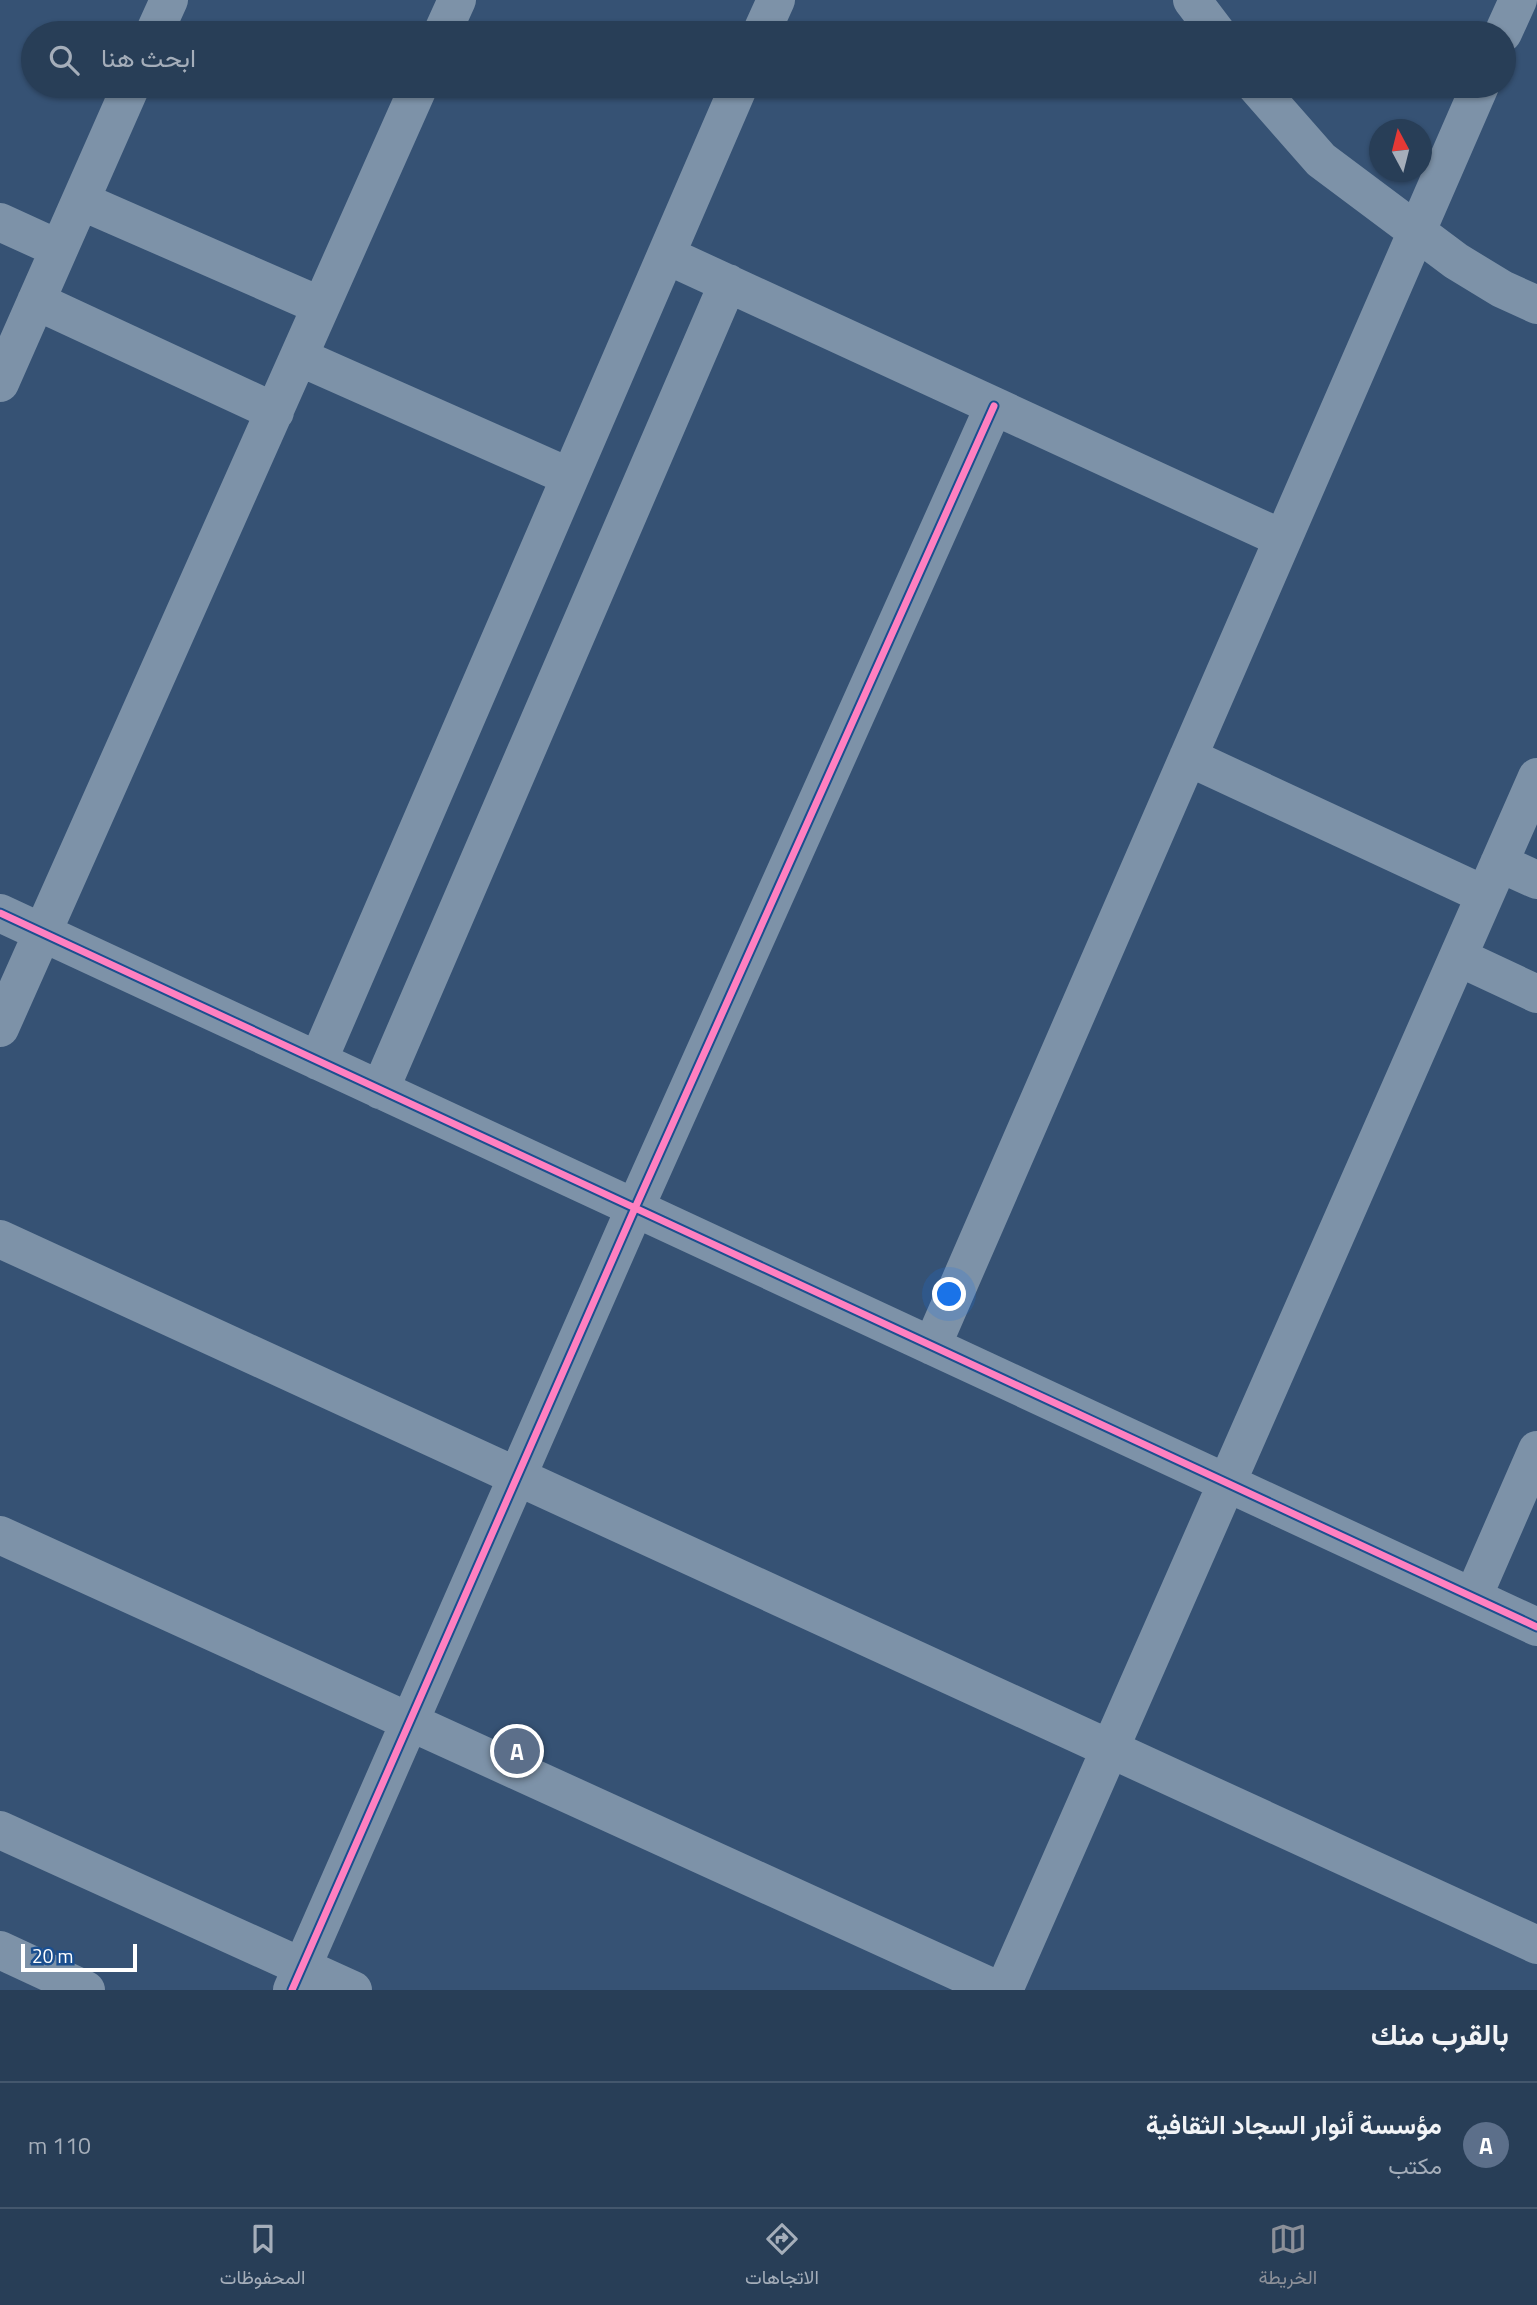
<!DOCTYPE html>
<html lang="ar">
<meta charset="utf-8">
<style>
:root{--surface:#283e57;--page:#344961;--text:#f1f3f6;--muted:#a5aeba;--line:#44576d;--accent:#8c9099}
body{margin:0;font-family:"Titillium Web",Vazirmatn,sans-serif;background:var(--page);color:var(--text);direction:rtl}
.compass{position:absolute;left:1369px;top:119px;width:63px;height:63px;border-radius:50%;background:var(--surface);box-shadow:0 2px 5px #0004;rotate:353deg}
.scale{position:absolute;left:21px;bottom:18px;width:116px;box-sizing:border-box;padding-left:7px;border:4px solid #fff;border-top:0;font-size:19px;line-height:24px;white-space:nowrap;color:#fff;-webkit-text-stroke:5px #1b4f8f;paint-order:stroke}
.you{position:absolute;left:950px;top:1295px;width:24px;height:24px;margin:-18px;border:5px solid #fff;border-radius:50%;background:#1a73e8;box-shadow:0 0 0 10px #1a73e833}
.badge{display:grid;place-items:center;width:46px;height:46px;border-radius:50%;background:var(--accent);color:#fff;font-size:23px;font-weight:700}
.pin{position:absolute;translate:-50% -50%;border:4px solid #fff;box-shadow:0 2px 7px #0006}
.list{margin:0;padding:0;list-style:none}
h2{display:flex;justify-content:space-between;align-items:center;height:91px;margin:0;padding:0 28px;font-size:30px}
h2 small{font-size:23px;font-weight:400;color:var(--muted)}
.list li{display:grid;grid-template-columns:46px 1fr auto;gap:21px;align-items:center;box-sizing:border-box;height:126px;padding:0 28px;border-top:2px solid var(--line)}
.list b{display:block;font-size:26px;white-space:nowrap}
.list p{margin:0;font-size:23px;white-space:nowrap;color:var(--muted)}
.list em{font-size:23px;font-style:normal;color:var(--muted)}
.icon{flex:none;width:38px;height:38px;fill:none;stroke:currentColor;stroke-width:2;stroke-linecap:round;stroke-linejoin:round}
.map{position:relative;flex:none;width:1537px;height:1990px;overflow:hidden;direction:ltr}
.search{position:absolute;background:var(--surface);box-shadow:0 2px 5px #0004;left:21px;right:21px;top:21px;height:77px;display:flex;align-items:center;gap:18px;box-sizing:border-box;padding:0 24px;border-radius:38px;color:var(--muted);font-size:26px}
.sheet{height:217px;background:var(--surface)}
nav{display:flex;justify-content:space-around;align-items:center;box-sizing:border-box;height:98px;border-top:2px solid var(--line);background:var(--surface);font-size:19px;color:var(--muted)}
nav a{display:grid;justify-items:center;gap:4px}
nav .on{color:var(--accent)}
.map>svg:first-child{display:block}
</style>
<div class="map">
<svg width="1537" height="1990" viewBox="0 0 1537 1990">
<rect width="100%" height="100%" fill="#365274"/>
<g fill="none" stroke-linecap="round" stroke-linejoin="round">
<!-- minor -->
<path stroke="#7d92a8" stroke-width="38" d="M1192,0L1217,33
M154,33L169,0
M442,33L457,0
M761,33L776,0
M1503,33L1518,0
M1256,86L1321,160L1456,261L1502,289L1537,305
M81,201L321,306
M0,222L59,249
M666,255L1283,539
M36,301L275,412
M299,357L570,477
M0,383L131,86
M1188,757L1485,895
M1499,863L1537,880
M0,913L1537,1627
M1458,957L1537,994
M0,1028L419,86
M318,1061L739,86
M380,1090L728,283
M0,1239L1537,1945
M932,1346L1480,86
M0,1535L998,1990
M1473,1597L1537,1450
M0,1830L353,1990
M0,1950L86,1990
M292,1990L635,1208L994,406
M1004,1990L1537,777"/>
<defs>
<path id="cycleway" d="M0,913L1537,1627
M292,1990L635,1208L994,406"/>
</defs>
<!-- cycleway casing -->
<use href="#cycleway" stroke="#1b4f8f" stroke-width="11"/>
<!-- cycleway -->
<use href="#cycleway" stroke="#ff80c0" stroke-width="7"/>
</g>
</svg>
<svg class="compass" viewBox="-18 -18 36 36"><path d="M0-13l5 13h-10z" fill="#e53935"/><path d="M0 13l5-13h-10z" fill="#a5aeba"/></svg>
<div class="scale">20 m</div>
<div class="you"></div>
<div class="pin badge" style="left:517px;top:1751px;background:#5c6f8a">A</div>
<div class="search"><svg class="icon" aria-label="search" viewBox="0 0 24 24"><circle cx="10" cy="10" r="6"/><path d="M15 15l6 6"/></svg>ابحث هنا</div>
</div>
<section class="sheet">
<h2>بالقرب منك<small></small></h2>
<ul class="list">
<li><span class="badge" style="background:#5c6f8a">A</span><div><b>مؤسسة أنوار السجاد الثقافية</b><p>مكتب</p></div><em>110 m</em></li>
</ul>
</section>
<nav>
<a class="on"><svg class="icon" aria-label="map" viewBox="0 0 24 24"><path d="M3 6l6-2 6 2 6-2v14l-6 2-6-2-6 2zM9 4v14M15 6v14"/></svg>الخريطة</a>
<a><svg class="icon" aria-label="directions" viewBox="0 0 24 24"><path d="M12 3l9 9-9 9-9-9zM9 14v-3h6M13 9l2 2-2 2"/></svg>الاتجاهات</a>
<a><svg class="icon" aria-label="saved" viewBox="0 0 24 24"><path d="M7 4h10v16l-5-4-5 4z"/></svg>المحفوظات</a>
</nav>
